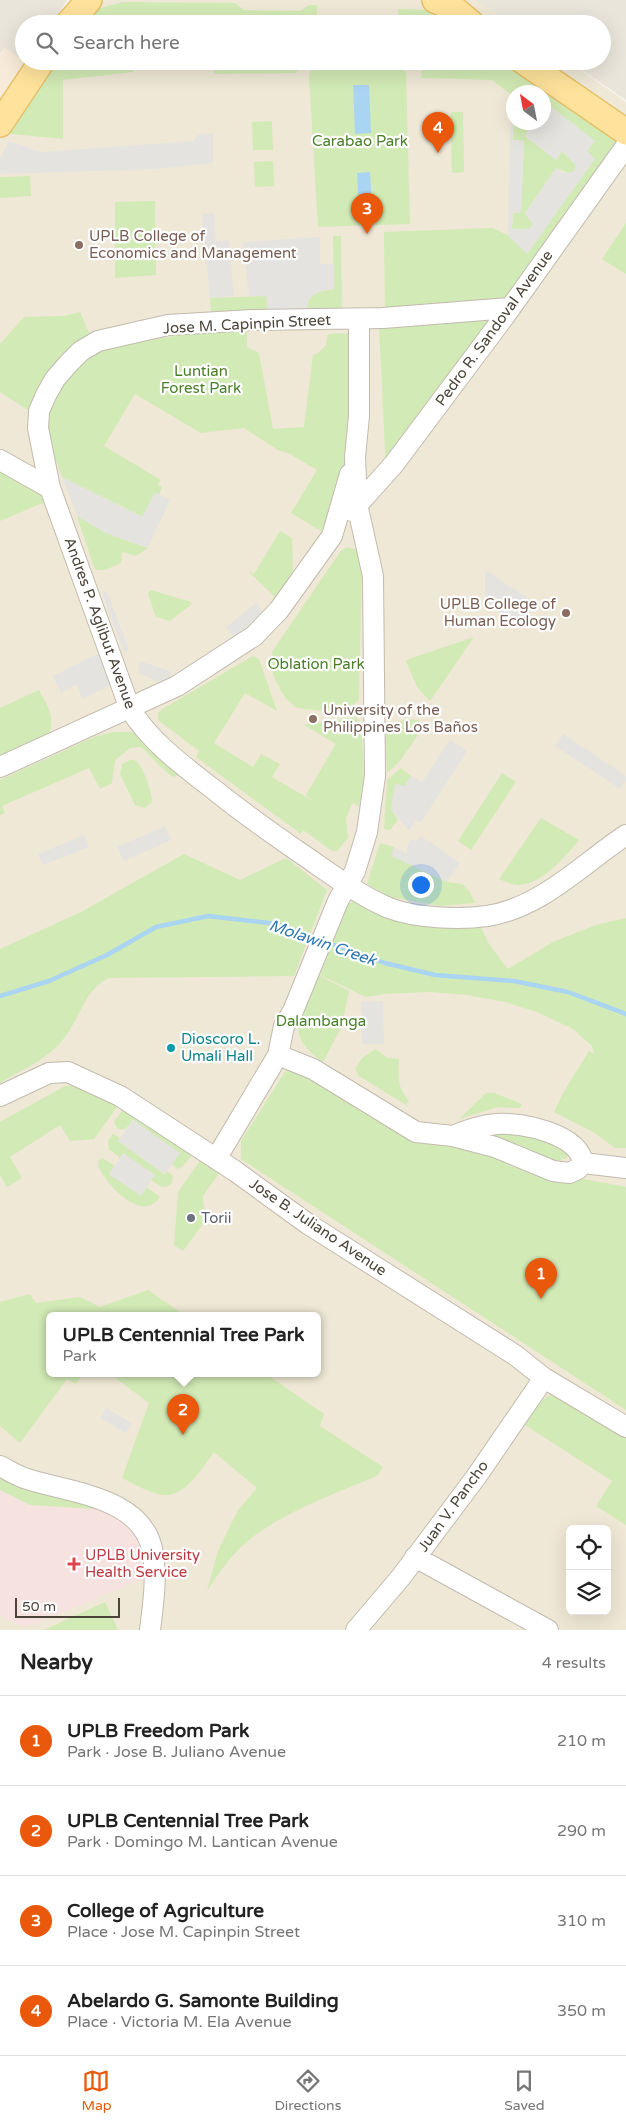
<!DOCTYPE html>
<meta charset="utf-8">
<style>
:root{--surface:#fff;--page:#f6f6f6;--text:#222;--muted:#767676;--line:#e0e0e0;--accent:#ea580c}
body{margin:0;font-family:"Varela Round",sans-serif;background:var(--page);color:var(--text)}
.controls{position:absolute;right:15px;bottom:15px;display:grid;overflow:hidden;border-radius:8px;box-shadow:0 5px 20px #0002}
.controls button{width:45px;height:45px;display:grid;place-items:center;padding:0;border:0;border-bottom:1px solid var(--line);background:var(--surface);color:var(--text);font:25px sans-serif}
.compass{position:absolute;left:506px;top:85px;width:45px;height:45px;border-radius:50%;background:var(--surface);box-shadow:0 5px 20px #0002;rotate:328deg}
.scale{position:absolute;left:15px;bottom:12px;width:105px;box-sizing:border-box;padding-left:5px;border:2px solid #4b4439;border-top:0;font-size:14px;line-height:18px;white-space:nowrap;color:#4b4439;-webkit-text-stroke:4px #fff;paint-order:stroke}
.you{position:absolute;left:420px;top:884px;width:18px;height:18px;margin:-12px;border:4px solid #fff;border-radius:50%;background:#1a73e8;box-shadow:0 0 0 8px #1a73e833}
.badge{display:grid;place-items:center;width:32px;height:32px;border-radius:50%;background:var(--accent);color:#fff;font-size:16px;font-weight:700}
.pin{position:absolute;translate:-50% -41px;filter:drop-shadow(0 1px 2px #0008)}
.pin::after{content:'';position:absolute;top:26px;width:18px;height:15px;background:inherit;clip-path:polygon(0 0,100% 0,50% 100%)}
.popup{position:absolute;left:46px;top:1312px;width:275px;height:65px;box-sizing:border-box;display:grid;place-content:center;border-radius:8px;background:var(--surface);filter:drop-shadow(0 1px 4px #0005);font-size:16px;white-space:nowrap;color:var(--muted)}
.popup b{font-size:19px;color:var(--text)}
.popup::after{content:'';position:absolute;left:50%;top:100%;margin-left:-10px;border:10px solid transparent;border-top-color:var(--surface)}
.list{margin:0;padding:0;list-style:none}
h2{display:flex;justify-content:space-between;align-items:center;height:65px;margin:0;padding:0 20px;font-size:21px}
h2 small{font-size:16px;font-weight:400;color:var(--muted)}
.list li{display:grid;grid-template-columns:32px 1fr auto;gap:15px;align-items:center;box-sizing:border-box;height:90px;padding:0 20px;border-top:1px solid var(--line)}
.list b{display:block;font-size:19px;white-space:nowrap}
.list p{margin:0;font-size:16px;white-space:nowrap;color:var(--muted)}
.list em{font-size:16px;font-style:normal;color:var(--muted)}
.icon{flex:none;width:28px;height:28px;fill:none;stroke:currentColor;stroke-width:2;stroke-linecap:round;stroke-linejoin:round}
.map{position:relative;flex:none;width:626px;height:1630px;overflow:hidden}
.search{position:absolute;background:var(--surface);box-shadow:0 5px 20px #0002;left:15px;right:15px;top:15px;height:55px;display:flex;align-items:center;gap:12px;box-sizing:border-box;padding:0 18px;border-radius:28px;color:var(--muted);font-size:19px}
.sheet{height:425px;background:var(--surface)}
nav{display:flex;justify-content:space-around;align-items:center;box-sizing:border-box;height:70px;border-top:1px solid var(--line);background:var(--surface);font-size:14px;color:var(--muted)}
nav a{display:grid;justify-items:center;gap:2px}
nav .on{color:var(--accent)}
.map>svg:first-child{display:block}
</style>
<div class="map">
<svg width="626" height="1630" viewBox="0 0 626 1630">
<rect width="100%" height="100%" fill="#f6f3ec"/>
<!-- residential -->
<path fill="#eae5da" d="M0,0H67L52,24H24V61H27L26,63L4,48L0,54Z
M473,0H626V100L569,61H602V24H511Z"/>
<!-- commercial -->
<path fill="#f7ead8" d="M4,47L26,63L0,103V54Z"/>
<!-- education -->
<path fill="#efe8d6" fill-rule="evenodd" d="M71,0H476L512,24H55Z
M30,61H568L626,102V1630H0V105ZM514,92H544V122H514ZM49,1316H317V1374H49ZM570,1529H607V1611H570Z"/>
<!-- medical -->
<path fill="#f6e3e0" d="M0,1490L30,1505L112,1510L144,1534L146,1578L25,1628L0,1615Z"/>
<!-- green -->
<path fill="#d2eab5" d="M123,2L235,3L244,10L300,11L309,5H317V20L318,24H81L100,8Z
M398,9L433,10L452,17L453,24H399Z
M53,61H204L135,63L133,72L63,80V139L2,133Z
M213,61H302L296,73L214,74Z
M316,61H396L406,73L410,224L318,227L309,75Z
M413,61H521L626,136L386,472L379,325L385,312L384,232L492,228L508,235L527,254L586,151L594,141L544,102V92H514L513,96L492,80L421,78L422,72Z
M451,112H463L464,172L452,173Z
M272,121L273,150H253L252,122Z
M516,123H525L528,131L525,136L556,160L562,151L576,165L574,171L569,173L556,168L525,213L533,224L529,229H512L513,213L521,212L524,141L513,140V127Z
M273,161L274,186L255,187L254,162Z
M30,176L31,196L0,198V177Z
M155,201L156,275L115,278V202Z
M626,223V274L602,259Z
M333,236H341L342,313L211,316L210,298L266,296L308,300L318,292L334,289Z
M80,312L90,335C58,352 41,378 31,412L0,392V344L24,317L64,316Z
M190,328L247,329V347L259,353L273,429L304,427L313,355L317,354L326,345L328,334L350,333C351,402 358,470 321,531L291,513L317,470L290,454L278,450L244,428L201,433L135,394L104,446L161,480L158,485L162,487L158,499L143,517L62,477L47,435L46,425L52,401L68,379L78,361L87,359L91,351L185,334Z
M0,468L54,500L40,504L0,521Z
M77,516L106,533L148,548L136,556L122,552L121,563L105,570H95Z
M280,531L292,538L293,577L276,598L248,571L254,574Z
M347,547L357,550L362,559L359,700L353,705L325,711L297,708L285,698L273,675L272,652L340,552Z
M151,590L191,602L192,604L170,621L156,617L148,594Z
M474,637L430,701L417,687L406,661L409,659Z
M253,656L259,659L277,711L245,693L214,743L253,767L261,754L280,764L272,777L313,801L306,795L336,744L304,725L356,717L360,722C363,750 367,779 359,806L352,803L346,819L348,838L337,851H332L303,830L301,834L196,757L199,751L158,720V713L164,708Z
M39,690C49,708 57,721 46,740L0,760V708Z
M406,719L417,720L425,725L400,761L387,773L385,729Z
M114,732H132L144,739L181,774L174,777C163,772 152,756 141,747L130,748L115,760L112,783L100,789L89,768L2,806L5,813L0,815V780L94,737Z
M130,760C133,760 134,759 137,762C143,766 153,796 152,802L145,808L135,805L120,774L122,764Z
M401,768L411,776L391,809L398,820L390,830L384,829L387,780Z
M502,773L516,782L471,850L458,841Z
M541,818L579,840C565,857 543,884 518,885C512,885 504,881 499,879Z
M380,843L394,847L392,856L447,882L462,884L470,892L475,903L441,906L390,897L367,884Z
M184,854L240,880L286,858L327,890L294,976L109,978C84,989 79,1022 61,1042C46,1060 20,1071 0,1083V949L81,912Z
M353,901C389,924 439,924 481,927L489,944L508,969L553,942L596,925L626,918V1148H615L595,1133L554,1112L563,1093L589,1051L594,1054L592,1046L573,1029L537,1012L505,1002L467,995L429,992L383,994L366,997L320,975L346,906Z
M316,974L349,991L342,1026L323,1062C281,1033 301,1013 316,974Z
M375,1049L388,1058L399,1059C398,1076 397,1087 409,1101L406,1105L359,1076L355,1069L362,1058Z
M288,1067L418,1136L558,1174L626,1187V1410L241,1159V1141Z
M81,1085L120,1103L94,1139L70,1141L60,1125L10,1157L22,1178L7,1187L0,1175V1122L65,1086Z
M486,1093H494L522,1104L520,1108L498,1107L459,1119Z
M125,1106L192,1155L183,1166L177,1169L172,1164L179,1153L133,1120C128,1126 126,1132 117,1128L114,1122Z
M503,1128L564,1145L568,1155L567,1158L556,1161L483,1136Z
M113,1134L120,1138L118,1141L164,1174L167,1171L173,1176L172,1183L167,1187H162L151,1180L155,1175L123,1154L120,1158L109,1149L108,1141Z
M204,1155L222,1169L203,1196L205,1216L203,1224L183,1251L174,1245L178,1192Z
M102,1158L115,1166L109,1174L141,1195L146,1187L160,1197C142,1224 106,1185 98,1166V1161Z
M148,1290L186,1316H49V1374H83L76,1384L67,1379L20,1443L0,1426V1302L30,1294L36,1303L80,1297L100,1307Z
M110,1374H266L324,1414L320,1426L383,1467L377,1476C336,1493 283,1512 249,1540C232,1554 219,1572 207,1591L218,1551L238,1510L257,1488L214,1452C203,1467 184,1499 162,1495C148,1492 134,1484 122,1478L149,1403Z
M558,1393L626,1434V1525L596,1506L612,1481L525,1425C534,1412 541,1395 558,1393Z
M0,1473L40,1493L99,1502L112,1510L30,1505L0,1490Z
M105,1602L118,1630H44Z"/>
<!-- parking -->
<path fill="#e5e3e0" d="M544,101L595,141L587,151L595,159L527,254L508,235L510,125L513,121L514,122L516,123L513,127V140L524,141L521,213H513L512,229H529L533,224L525,214L556,168L563,173H569L574,171L576,165L562,151L556,160L525,136L528,131L525,123L544,122Z
M213,133V163L157,169L0,174V158L9,141L41,152L194,141L197,135Z
M214,213L216,241L229,240L234,296L210,298L202,214Z
M320,237V264H334V289L318,292L308,300L307,312L268,311L266,296H249L243,242Z
M62,477L142,517L155,492L170,500L148,548L106,533L77,516Z
M485,570L535,603L522,629L485,601Z
M107,591L129,650L124,652L102,593Z
M256,603L267,617L238,641L226,627Z
M103,651L118,681L83,699L76,685L61,693L53,676Z
M140,661L172,672L165,684L138,673Z
M563,734L626,776V781L620,789L555,746Z
M450,740L467,751L421,822L416,820L409,831L391,809L395,784L405,786L411,776L422,782Z
M165,826L171,840L124,861L117,847Z
M84,835L89,847L43,865L38,854Z
M421,836L460,863L447,882L392,856L394,847L406,853L410,839L417,841Z
M383,1001L384,1044H362L361,1002Z
M133,1120L180,1153L165,1174L118,1141Z
M123,1153L155,1175L141,1196L109,1174Z
M106,1408L132,1423L126,1433L100,1418Z"/>
<!-- water -->
<path fill="#a9d4f2" d="M353,85H369L371,133L355,134Z
M370,172L372,210L359,212L357,173Z"/>
<g fill="none" stroke-linecap="round" stroke-linejoin="round">
<!-- stream -->
<path stroke="#a9d4f2" stroke-width="4.5" d="M326,942L385,963L435,975L514,981L568,992L626,1014
M0,996L49,981L107,955L156,927L208,916L277,924L317,938"/>
<defs>
<path id="minor" d="M509,308L383,318L252,320L168,325L98,341L81,351L69,363L55,379L46,395L39,411L38,428L50,488L130,709C152,744 185,767 217,792C243,813 269,831 296,850C326,870 356,894 389,908C415,918 459,920 487,916C541,908 582,864 626,835
M0,460L50,488
M352,511L394,464L504,317L626,146
M0,767L177,686L254,636L279,610L332,536L350,474
M278,1055L313,1069L416,1132L453,1136L495,1147L553,1171L569,1173L578,1169L583,1163C579,1134 522,1122 497,1124C482,1125 467,1130 453,1136
M0,1096L49,1073L68,1072L120,1096L235,1171L308,1224L515,1355L544,1378L626,1427
M216,1159L278,1055L284,1026L293,1011L338,901L355,871L367,832L375,776L373,576L357,504L355,457L359,416V319
M583,1163L626,1168
M0,1466C8,1470 16,1475 24,1478C68,1493 145,1496 153,1554C157,1579 153,1605 150,1630
M415,1557L548,1630
M356,1630L401,1577L476,1477L544,1378"/>
<path id="major" d="M435,0L453,8L472,24
M68,24L89,0
M523,61L626,132
M0,124L42,61"/>
</defs>
<!-- minor casing -->
<use href="#minor" stroke="#c2bbae" stroke-width="22"/>
<!-- major casing -->
<use href="#major" stroke="#e6c16a" stroke-width="28"/>
<!-- minor -->
<use href="#minor" stroke="#fff" stroke-width="20"/>
<!-- major -->
<use href="#major" stroke="#ffe39c" stroke-width="25"/>
</g>
<!-- markers -->
<g fill="#8d6e63" stroke="#fff" stroke-width="2">
<circle cx="79" cy="245" r="5"/>
<circle cx="566" cy="613" r="5"/>
<circle cx="313" cy="719" r="5"/>
</g>
<circle fill="#0f9aa8" stroke="#fff" stroke-width="2" cx="171" cy="1048" r="5"/>
<circle fill="#6b7280" stroke="#fff" stroke-width="2" cx="191" cy="1218" r="5"/>
<path fill="#e0444e" stroke="#fff" stroke-width="2" d="M71.5 1556.5h5v5h5v5h-5v5h-5v-5h-5v-5h5z"/>
<g text-anchor="middle" stroke-width="4.5" stroke-linejoin="round" paint-order="stroke">
<!-- park labels -->
<g font-size="15" fill="#4a7f2a" stroke="#fff">
<text x="360" y="146">Carabao Park</text>
<text x="201" y="376">Luntian<tspan x="201" dy="17">Forest Park</tspan></text>
<text x="316" y="669">Oblation Park</text>
<text x="321" y="1026">Dalambanga</text>
</g>
<!-- education labels -->
<g font-size="15" fill="#785e54" stroke="#fff" text-anchor="start">
<text x="89" y="241">UPLB College of<tspan x="89" dy="17">Economics and Management</tspan></text>
<text x="556" y="609" text-anchor="end">UPLB College of<tspan x="556" dy="17">Human Ecology</tspan></text>
<text x="323" y="715">University of the<tspan x="323" dy="17">Philippines Los Baños</tspan></text>
</g>
<!-- street labels -->
<g font-size="15" fill="#4b4439" stroke="#fff">
<text transform="translate(247 324) rotate(-3)" y="5">Jose M. Capinpin Street</text>
<text transform="translate(494 328) rotate(-54)" y="5">Pedro R. Sandoval Avenue</text>
<text transform="translate(100 623) rotate(70)" y="5">Andres P. Aglibut Avenue</text>
<text transform="translate(318 1227) rotate(34)" y="5">Jose B. Juliano Avenue</text>
<text transform="translate(453 1506) rotate(-54)" y="5">Juan V. Pancho</text>
</g>
<!-- culture labels -->
<g font-size="15" fill="#0d838f" stroke="#fff" text-anchor="start">
<text x="181" y="1044">Dioscoro L.<tspan x="181" dy="17">Umali Hall</tspan></text>
</g>
<!-- worship labels -->
<g font-size="15" fill="#5b616d" stroke="#fff" text-anchor="start">
<text x="201" y="1223">Torii</text>
</g>
<!-- health labels -->
<g font-size="15" fill="#be3a42" stroke="#fff" text-anchor="start">
<text x="85" y="1560">UPLB University<tspan x="85" dy="17">Health Service</tspan></text>
</g>
<!-- water labels -->
<g font-size="16" font-style="italic" fill="#2e7ab2" stroke="#fff">
<text transform="translate(323 942) rotate(19)" y="6">Molawin Creek</text>
</g>
</g>
</svg>
<div class="controls">
<button><svg class="icon" aria-label="locate" viewBox="0 0 24 24"><circle cx="12" cy="12" r="6"/><path d="M12 2v4M12 18v4M2 12h4M18 12h4"/></svg></button>
<button><svg class="icon" aria-label="layers" viewBox="0 0 24 24"><path d="M12 4l9 5-9 5-9-5zM3 14l9 5 9-5"/></svg></button>
</div>
<svg class="compass" viewBox="-18 -18 36 36"><path d="M0-13l5 13h-10z" fill="#e53935"/><path d="M0 13l5-13h-10z" fill="#767676"/></svg>
<div class="scale">50 m</div>
<div class="you"></div>
<div class="pin badge" style="left:541px;top:1299px">1</div>
<div class="pin badge" style="left:183px;top:1435px">2</div>
<div class="popup"><b>UPLB Centennial Tree Park</b>Park</div>
<div class="pin badge" style="left:367px;top:234px">3</div>
<div class="pin badge" style="left:438px;top:153px">4</div>
<div class="search"><svg class="icon" aria-label="search" viewBox="0 0 24 24"><circle cx="10" cy="10" r="6"/><path d="M15 15l6 6"/></svg>Search here</div>
</div>
<section class="sheet">
<h2>Nearby<small>4 results</small></h2>
<ul class="list">
<li><span class="badge">1</span><div><b>UPLB Freedom Park</b><p>Park · Jose B. Juliano Avenue</p></div><em>210 m</em></li>
<li><span class="badge">2</span><div><b>UPLB Centennial Tree Park</b><p>Park · Domingo M. Lantican Avenue</p></div><em>290 m</em></li>
<li><span class="badge">3</span><div><b>College of Agriculture</b><p>Place · Jose M. Capinpin Street</p></div><em>310 m</em></li>
<li><span class="badge">4</span><div><b>Abelardo G. Samonte Building</b><p>Place · Victoria M. Ela Avenue</p></div><em>350 m</em></li>
</ul>
</section>
<nav>
<a class="on"><svg class="icon" aria-label="map" viewBox="0 0 24 24"><path d="M3 6l6-2 6 2 6-2v14l-6 2-6-2-6 2zM9 4v14M15 6v14"/></svg>Map</a>
<a><svg class="icon" aria-label="directions" viewBox="0 0 24 24"><path d="M12 3l9 9-9 9-9-9zM9 14v-3h6M13 9l2 2-2 2"/></svg>Directions</a>
<a><svg class="icon" aria-label="saved" viewBox="0 0 24 24"><path d="M7 4h10v16l-5-4-5 4z"/></svg>Saved</a>
</nav>
